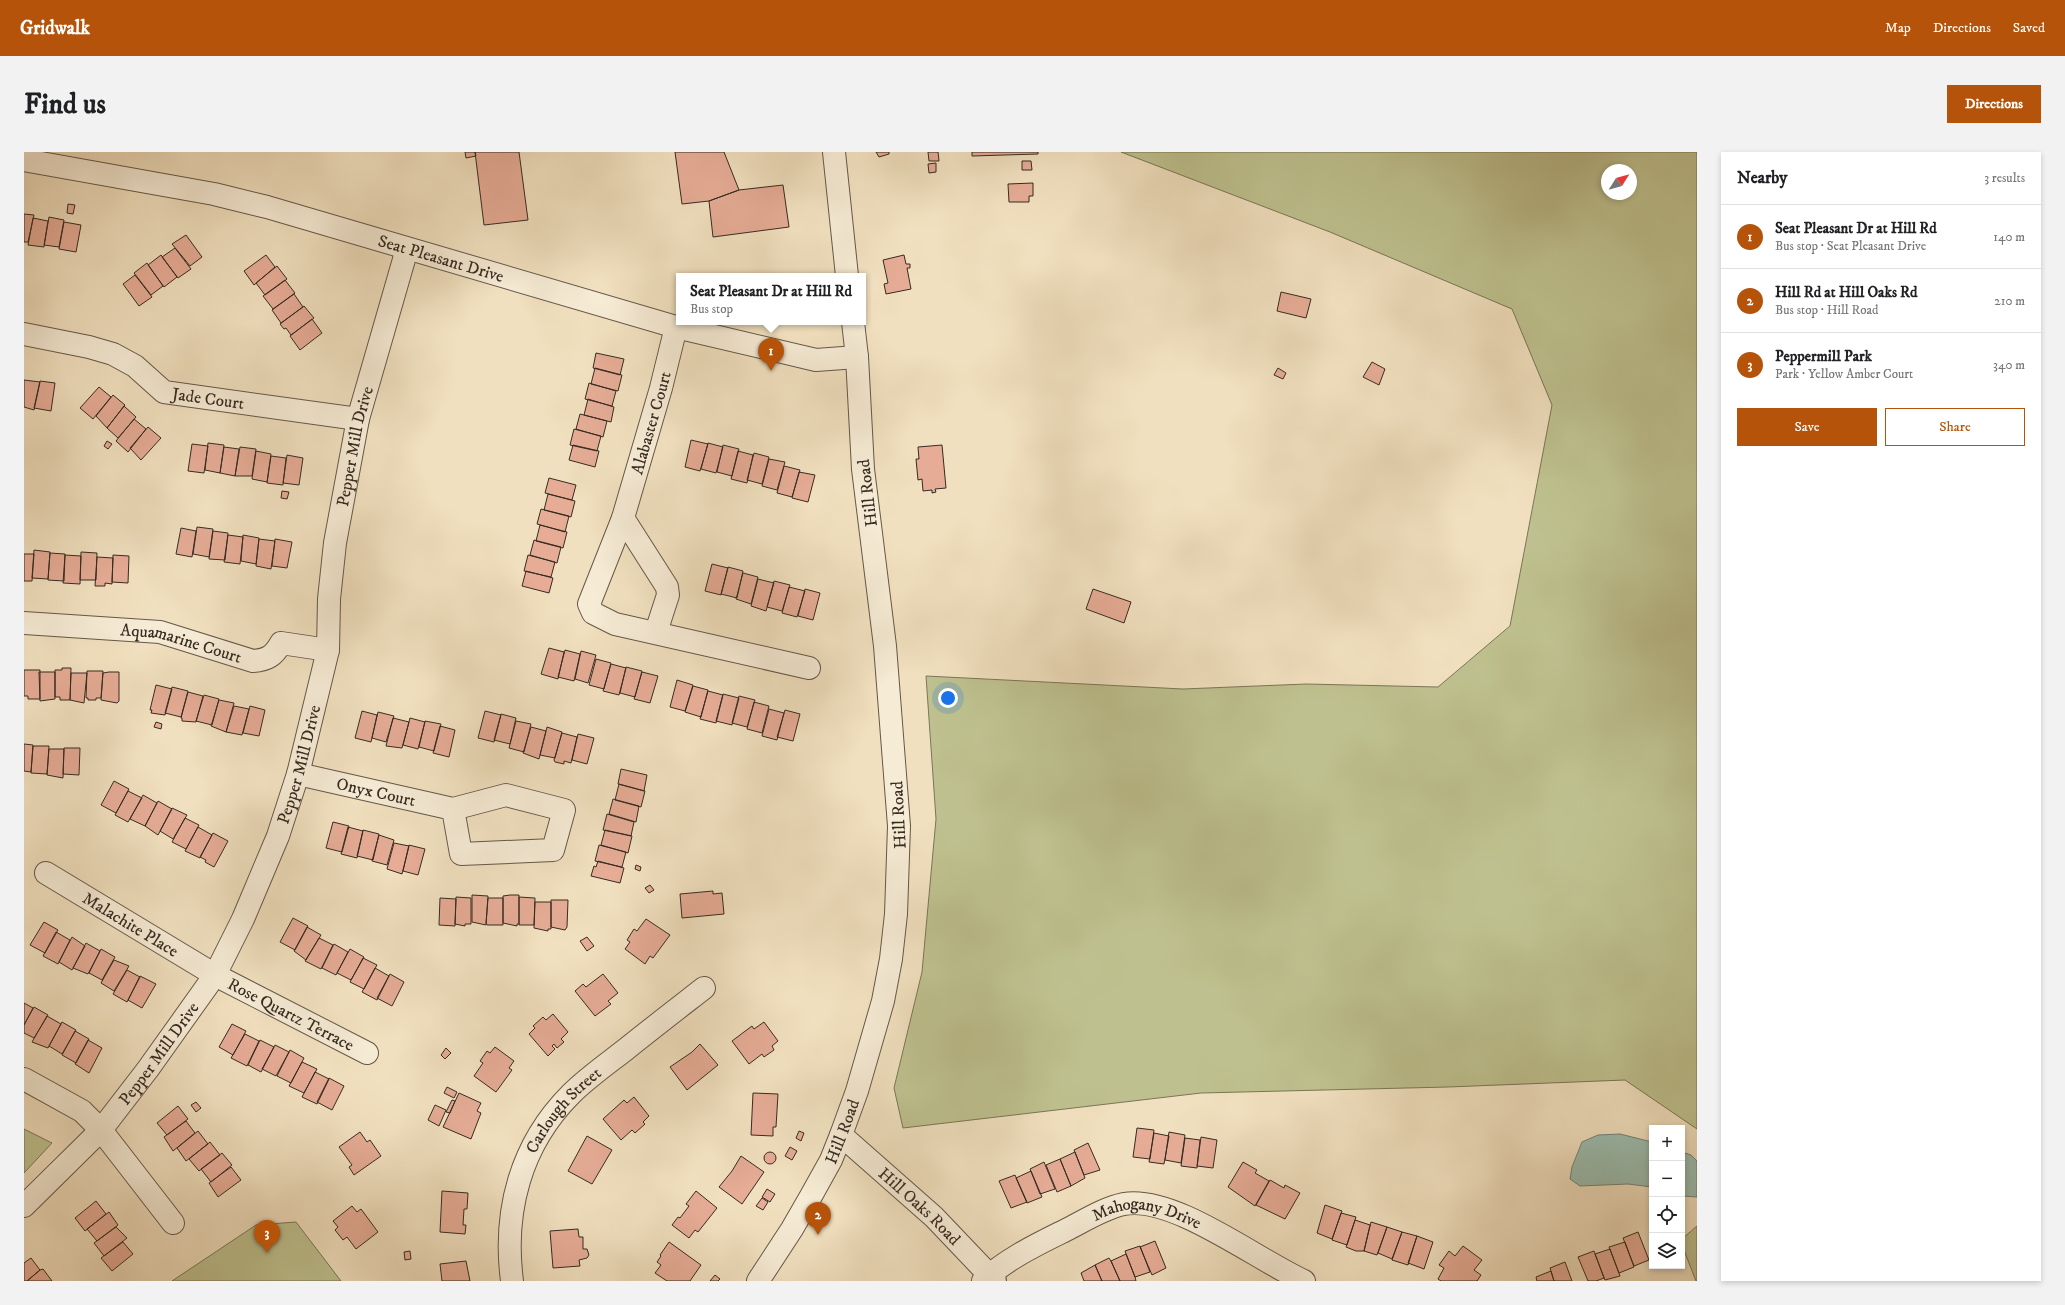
<!DOCTYPE html>
<meta charset="utf-8">
<style>
:root{--surface:#fff;--page:#f2f2f2;--text:#202124;--muted:#757577;--line:#e0e0e0;--accent:#b45309}
body{margin:0;font-family:"IM FELL DW Pica",serif;background:var(--page);color:var(--text)}
.controls{position:absolute;right:12px;bottom:12px;display:grid;overflow:hidden;border-radius:0px;box-shadow:0 2px 6px #0003}
.controls button{width:36px;height:36px;display:grid;place-items:center;padding:0;border:0;border-bottom:1px solid var(--line);background:var(--surface);color:var(--text);font:20px sans-serif}
.compass{position:absolute;left:1577px;top:12px;width:36px;height:36px;border-radius:50%;background:var(--surface);box-shadow:0 2px 6px #0003;rotate:53deg}
.you{position:absolute;left:924px;top:546px;width:14px;height:14px;margin:-10px;border:3px solid #fff;border-radius:50%;background:#1a73e8;box-shadow:0 0 0 6px #1a73e833}
.badge{display:grid;place-items:center;width:26px;height:26px;border-radius:50%;background:var(--accent);color:#fff;font-size:13px;font-weight:700}
.pin{position:absolute;translate:-50% -33px;filter:drop-shadow(0 1px 2px #0008)}
.pin::after{content:'';position:absolute;top:21px;width:14px;height:12px;background:inherit;clip-path:polygon(0 0,100% 0,50% 100%)}
.popup{position:absolute;left:652px;top:121px;width:190px;height:52px;box-sizing:border-box;display:grid;place-content:center;border-radius:0px;background:var(--surface);filter:drop-shadow(0 1px 3px #0005);font-size:13px;white-space:nowrap;color:var(--muted)}
.popup b{font-size:15px;color:var(--text)}
.popup::after{content:'';position:absolute;left:50%;top:100%;margin-left:-8px;border:8px solid transparent;border-top-color:var(--surface)}
.list{margin:0;padding:0;list-style:none}
h2{display:flex;justify-content:space-between;align-items:center;height:52px;margin:0;padding:0 16px;font-size:17px}
h2 small{font-size:13px;font-weight:400;color:var(--muted)}
.list li{display:grid;grid-template-columns:26px 1fr auto;gap:12px;align-items:center;box-sizing:border-box;height:64px;padding:0 16px;border-top:1px solid var(--line)}
.list b{display:block;font-size:15px;white-space:nowrap}
.list p{margin:0;font-size:13px;white-space:nowrap;color:var(--muted)}
.list em{font-size:13px;font-style:normal;color:var(--muted)}
.actions{display:flex;gap:8px;padding:12px 16px}
.actions a{flex:1;padding:9px 0;border:1px solid var(--accent);border-radius:0px;text-align:center;font-size:14px;color:var(--accent)}
.actions .main{background:var(--accent);color:#fff}
.icon{flex:none;width:22px;height:22px;fill:none;stroke:currentColor;stroke-width:2;stroke-linecap:round;stroke-linejoin:round}
.map{position:relative;flex:none;width:1673px;height:1129px;overflow:hidden;border-radius:0px}
header{display:flex;align-items:center;gap:24px;box-sizing:border-box;height:56px;padding:0 20px;background:var(--accent);color:#fff}
header strong{font-size:19px}
nav{display:flex;gap:22px;margin-inline-start:auto;font-size:14px}
.intro{display:flex;align-items:center;justify-content:space-between;box-sizing:border-box;height:96px;padding:0 24px}
h1{margin:0;font-size:28px}
.button{padding:10px 18px;border-radius:0px;background:var(--accent);color:#fff;font-size:14px;font-weight:700}
main{display:flex;gap:24px;padding:0 24px}
aside{flex:1;background:var(--surface);border-radius:0px;box-shadow:0 2px 6px #0003}
.map>svg:first-child{display:block}
</style>
<header>
<strong>Gridwalk</strong>
<nav><a>Map</a><a>Directions</a><a>Saved</a></nav>
</header>
<div class="intro"><h1>Find us</h1><a class="button">Directions</a></div>
<main>
<div class="map">
<svg width="1673" height="1129" viewBox="0 0 1673 1129">
<rect width="100%" height="100%" fill="#f1e0bf"/>
<filter id="stains"><feTurbulence type="fractalNoise" baseFrequency=".005" numOctaves="4"/><feColorMatrix values="0 0 0 0 .2 0 0 0 0 .09 0 0 0 0 .02 0 0 0 .5 -.17"/></filter>
<radialGradient id="worn" r=".72"><stop offset=".6" stop-color="#630" stop-opacity="0"/><stop offset="1" stop-color="#630" stop-opacity=".3"/></radialGradient>
<!-- green -->
<path fill="#bec18f" stroke="#7a7658" fill-rule="evenodd" d="M1097,0H1673V977L1601,928L1424,935L1177,941L879,976L870,936L898,820L912,667L902,524L1159,537L1282,532L1414,535L1486,474L1528,253L1488,157L1306,80ZM1583,18H1607V42H1583Z
M0,977L28,991L0,1021Z
M272,1070L317,1129H148L232,1073Z
M1673,1074V1129H1672L1658,1093V1087Z"/>
<!-- water -->
<path fill="#9bbdb0" stroke="#738377" d="M1596,982L1628,990V1035L1604,1032L1556,1034L1546,1027L1548,1015L1558,990L1574,983Z
M1658,1000L1667,1003L1673,1009V1045L1658,1044Z"/>
<!-- building -->
<path fill="#e6ac96" stroke="#362b21" d="M441,0H451L452,4L442,6Z
M451,0H495L504,68L460,73Z
M651,0H700L715,38L685,49L658,52Z
M852,0H865V2L855,5Z
M904,0H914L915,9H905Z
M948,0H1014V2L948,4Z
M998,9H1007L1008,18H998Z
M912,11V20L905,21L904,12Z
M1009,31V44H1005V50H985L984,32Z
M759,33L765,75L689,85L685,49L715,38Z
M44,52L51,53L49,62L43,61Z
M0,62L10,63L4,90H0Z
M25,65L40,68L35,95L20,93Z
M9,66L24,69L20,95L4,93Z
M40,70L57,73L52,100L35,97Z
M162,83L178,105L166,114L148,92Z
M151,96L167,117L154,126L138,105Z
M137,103L153,125L140,135L124,113Z
M242,103L251,115L230,133L220,119Z
M880,103L882,112H886V116H883L887,137L862,142L860,132L864,131L859,108Z
M123,111L139,134L127,143L110,121Z
M253,114L263,127L241,143L232,131Z
M111,123L128,145L115,154L99,132Z
M261,128L271,141L249,157L239,144Z
M1257,140L1287,147L1282,166L1253,159Z
M270,142L279,155L257,171L248,158Z
M280,154L290,166L267,183L262,176L260,177L256,172Z
M288,167L298,181L276,198L266,184Z
M572,201L600,207L596,223L569,216Z
M1348,210L1361,217L1355,233L1339,225Z
M571,216L598,223L594,239L567,232Z
M1254,216L1262,221L1259,227L1250,223Z
M0,228L16,230L10,258L0,255Z
M16,229L31,231L27,259L10,256Z
M565,231L592,239L588,254L561,247Z
M75,235L87,245L69,267L56,256Z
M89,243L101,253L83,276L72,264Z
M564,247L590,255L587,270L560,263Z
M100,254L112,265L94,286L83,276Z
M556,262L583,269L579,285L552,277Z
M110,267L122,277L104,300L92,289Z
M124,275L137,286L117,308L106,296Z
M550,277L577,284L573,299L546,293Z
M667,288L684,292L676,319L661,315Z
M83,289L88,292L84,297L80,294Z
M184,291L200,293L196,321L181,318Z
M684,291L699,295L692,321L677,317Z
M168,292L184,294L180,321L164,319Z
M549,293L575,299L571,315L545,308Z
M699,293L715,297L708,324L693,320Z
M918,293L922,336L911,337L912,340L908,341V338L899,339L898,327L894,328L892,307H895L894,295Z
M200,295L215,297L211,324L196,321Z
M216,295L232,297L228,324H211Z
M232,299L247,302L243,330L228,327Z
M714,299L729,303L723,331L707,327Z
M730,301L745,305L738,332L723,328Z
M263,303L279,306L275,333L259,331Z
M247,304L262,306L259,333L243,331Z
M745,307L761,310L753,338L738,334Z
M760,314L776,318L768,345L753,341Z
M775,320L791,323L784,350L768,346Z
M525,326L552,333L548,348L521,341Z
M258,339L265,340L263,347L257,346Z
M524,342L551,349L547,365L520,358Z
M517,357L545,364L541,380L513,372Z
M516,373L543,380L539,396L512,389Z
M173,375L189,377L185,405L169,402Z
M157,376L172,379L168,405L152,402Z
M189,379L204,381L201,408L185,407Z
M204,383L219,385L216,412L200,410Z
M219,383L235,386L232,412L217,409Z
M235,387L251,389L247,417L232,414Z
M251,387L268,390L263,416L248,414Z
M510,388L537,395L533,411L506,403Z
M10,398L26,400L24,427L8,426Z
M57,400L73,401L72,428H56Z
M26,401L41,402L40,429L24,428Z
M0,402H10L8,429H0Z
M41,403L57,404L56,432L39,431Z
M89,403L105,404L104,431L88,430Z
M504,403L531,410L527,425L500,419Z
M73,405L89,406L88,432L81,431V434H71Z
M688,412L704,416L697,443L681,439Z
M704,415L719,419L713,446L697,442Z
M502,419L529,426L525,441L498,434Z
M719,421L734,425L727,452L712,447Z
M734,427L750,431L742,459L727,454Z
M750,429L766,433L758,459L743,455Z
M765,435L781,439L773,465L758,461Z
M781,437L796,441L789,468L774,464Z
M1069,437L1107,450L1100,471L1062,457Z
M525,496L540,500L534,527L517,522Z
M541,498L556,502L550,529L534,525Z
M557,499L572,503L564,531L551,527Z
M572,507L587,511L580,537L565,533Z
M587,512L602,516L595,543L579,539Z
M602,515L618,519L611,545L596,541Z
M38,516H47L46,548H36V545H31V518H38Z
M0,518H16V547H4V544H0Z
M63,519H79L77,546H72V548H64V546H62Z
M15,520H31V547L16,549Z
M85,520H95V549L93,551L77,548L79,521Z
M618,520L634,524L626,551L610,547Z
M47,521H63L60,551L46,548Z
M653,528L669,533L661,559L646,555Z
M132,533L148,537L141,563L127,561L128,558H126Z
M669,534L684,538L677,565L661,560Z
M148,535L164,539L157,565L141,561Z
M684,539L699,543L692,571L676,567Z
M164,540L179,544L172,570L158,569V566H157Z
M699,542L715,546L708,573L692,569Z
M180,543L195,547L188,573L172,569Z
M715,544L731,548L723,575L708,571Z
M195,548L210,551L202,580L187,574Z
M730,550L745,554L738,581L723,577Z
M210,554L225,557L218,583L202,580Z
M226,554L241,558L235,584L219,581Z
M745,557L760,561L753,588L738,584Z
M761,558L776,562L769,589L753,585Z
M338,559L353,563L347,590L331,586Z
M461,559L477,563L470,590L454,586Z
M354,560L370,564L362,590L348,586Z
M477,562L492,566L486,592L470,588Z
M369,566L385,570L378,596L362,594Z
M386,566L401,570L394,597L379,593Z
M401,569L417,572L410,599L395,595Z
M492,569L507,572L500,600L485,596Z
M132,570L138,572L137,577L130,575Z
M416,574L431,578L425,605L409,601Z
M507,575L522,579L515,607L499,601Z
M523,575L538,580L531,606L516,603Z
M538,581L553,585L547,611L540,609V612L531,610L530,608Z
M554,582L570,586L563,612L548,608Z
M0,592L9,593L7,620L0,619Z
M9,594H25L23,622L7,621Z
M40,596H56L55,623L39,622Z
M25,597H40L39,626L23,623Z
M597,617L623,623L620,639L594,632Z
M90,629L105,637L92,661L77,653Z
M595,632L621,639L617,655L591,648Z
M104,639L118,646L104,670L91,663Z
M119,643L133,651L121,674L106,667Z
M589,647L615,654L612,670L585,662Z
M134,649L148,657L134,683L121,674Z
M148,656L163,663L149,687L136,679Z
M583,662L610,670L607,684L579,678Z
M161,666L175,673L162,697L148,690Z
M309,670L325,674L318,700L302,696Z
M174,675L188,683L176,706L161,699Z
M324,675L339,679L333,706L317,702Z
M339,678L355,682L349,708L333,704Z
M581,678L608,684L604,701L577,693Z
M189,681L204,689L190,715L181,710L182,708L176,705Z
M355,683L370,688L363,713L348,709Z
M370,691L385,694L378,722L363,717Z
M385,693L401,697L394,723L379,719Z
M575,693L602,700L598,715L571,709Z
M574,709L600,716L596,731L567,724L570,714L572,715Z
M612,713L617,715L616,719L611,717Z
M626,733L630,738L625,741L621,736Z
M689,739V742L698,741L700,762L658,766L656,742Z
M448,743L464,744L462,773L448,770Z
M486,743H495V772H493V774L479,771V744Z
M432,745L447,746V772H441V774L431,772Z
M495,745L511,746L510,773H495Z
M416,746L432,747L431,774L415,773Z
M464,746H479V773H463L462,771Z
M527,748H544L543,775L541,778L527,775Z
M511,750H527V777H524V779L510,776Z
M269,766L284,774L271,798L256,790Z
M622,767L646,783L629,806L626,804L621,812L601,797L606,790L603,788L610,777L613,779Z
M20,770L34,778L21,801L6,793Z
M283,775L297,783L282,808L270,799Z
M32,780L46,788L34,812L19,804Z
M48,785L61,794L48,818L35,810Z
M563,785L570,794L563,799L556,789Z
M295,786L309,793L297,817L281,809Z
M62,791L76,799L64,822L49,816Z
M310,792L324,800L312,823L298,816Z
M77,797L91,805L78,828L65,821Z
M326,797L340,805L327,828L313,821Z
M339,806L353,813L340,837L326,830Z
M90,808L105,814L90,839L77,831Z
M351,816L365,824L353,848L338,840Z
M103,818L116,825L103,850L89,842Z
M366,822L380,830L368,854L353,846Z
M579,822L594,841L584,849L587,852L571,864L551,839L559,832L562,835Z
M116,824L132,832L118,856L104,848Z
M0,851L9,856L0,873Z
M10,855L24,863L10,886L0,881V873Z
M529,862L544,880L537,887L540,890L533,896L530,892L528,894L531,897L524,904L505,882L511,876L509,874L519,865L522,868Z
M23,864L37,872L24,896L8,890Z
M38,870L52,878L38,902L25,894Z
M740,870L754,889L748,894L750,898L740,905L738,902L725,912L708,889L728,874L730,877Z
M208,872L222,879L209,903L195,895Z
M51,879L65,887L52,911L38,903Z
M221,882L235,889L223,914L207,906Z
M64,888L78,896L65,921L51,912Z
M236,888L250,895L237,920L224,913Z
M676,892L694,913L663,938L646,915L668,900Z
M251,893L265,900L252,924L238,917Z
M471,895L490,909L485,916L488,918L472,940L450,924L459,911L456,909L463,899L466,901Z
M422,896L427,901L421,907L417,903Z
M266,898L280,906L267,931L253,924Z
M278,910L293,917L280,941L265,934Z
M291,920L305,927L293,952L278,945Z
M305,926L320,934L308,958L293,950Z
M423,935L433,940L430,946L420,941Z
M435,941L457,951L453,959L457,961L447,987L419,975Z
M729,941L754,942L752,975H749V984L727,983Z
M610,945L625,964L619,970L621,972L611,981L608,978L597,988L579,967L600,948L603,951Z
M428,948L431,949L426,961L422,960Z
M172,950L177,956L172,960L167,953Z
M411,953L422,958L415,974L404,968Z
M154,954L164,967L143,983L133,971Z
M162,969L171,981L149,999L140,985Z
M1113,976L1130,978L1126,1007L1109,1005Z
M174,979L184,992L162,1009L153,996Z
M775,979L780,981L777,989L772,986Z
M336,980L343,990L346,988L357,1004L330,1023L325,1015L328,1013L315,995Z
M1145,980L1161,983L1157,1011L1141,1008Z
M1130,981L1145,984L1140,1012L1125,1010Z
M563,984L588,998L568,1032L544,1019Z
M1177,985L1193,988L1189,1016L1173,1014Z
M1161,986L1176,988L1173,1016L1157,1014Z
M186,990L196,1003L175,1019L165,1007Z
M1064,991L1076,1018L1060,1023L1050,998Z
M766,995L773,999L768,1008L761,1004Z
M1051,1000L1061,1026L1047,1034L1036,1007Z
M740 1006a6 6 0 1 1 12 0a6 6 0 1 1-12 0Z
M198,1001L208,1013L187,1030L177,1017Z
M717,1004L740,1020L718,1052L695,1035L708,1019Z
M1036,1007L1047,1034L1033,1040L1022,1013Z
M1020,1010L1031,1037L1016,1042L1006,1017Z
M1219,1010L1233,1018L1231,1021L1245,1029L1231,1054L1204,1035Z
M207,1015L217,1028L194,1045L185,1031Z
M1007,1019L1018,1045L1003,1051L992,1026Z
M991,1023L1003,1050L987,1056L975,1029Z
M1246,1028L1260,1036L1261,1033L1276,1041L1261,1067L1232,1053Z
M743,1037L751,1042L746,1050L738,1045Z
M418,1039L444,1041L443,1057H440L439,1073H442L441,1082L416,1080Z
M672,1039L693,1056L674,1080L671,1078L665,1086L648,1073L654,1065L656,1066L665,1054L662,1052Z
M738,1046L744,1050L739,1058L732,1054Z
M72,1049L82,1062L61,1079L51,1066Z
M1301,1053L1318,1059L1308,1087L1293,1081Z
M328,1054L333,1060L337,1057L354,1080L332,1097L323,1085L319,1088L311,1078L314,1075L309,1069Z
M85,1060L94,1073L73,1089L63,1077Z
M1317,1061L1332,1065L1323,1093L1308,1088Z
M1331,1068L1346,1073L1340,1099H1332L1322,1095Z
M1347,1070L1363,1075L1353,1103L1340,1099Z
M92,1075L103,1086L80,1104L70,1091Z
M1363,1075L1378,1080L1368,1107L1354,1101Z
M554,1077L555,1085H559V1097H563L565,1103L563,1106L555,1108L556,1114L529,1116L526,1079Z
M1378,1080L1393,1084L1384,1113L1368,1108Z
M1614,1080L1625,1108L1610,1114L1599,1086Z
M1393,1084L1409,1090L1400,1117L1384,1111Z
M1131,1089L1142,1116L1128,1123L1116,1095Z
M99,1090L109,1102L88,1119L77,1106Z
M645,1090L677,1113L666,1129H643L631,1121L637,1113L633,1110L637,1104L636,1103Z
M1601,1090L1610,1115L1595,1121L1585,1095Z
M1116,1094L1126,1120L1111,1125L1101,1099Z
M1439,1094L1458,1108L1450,1118L1457,1123L1453,1129H1417L1414,1127L1420,1116L1415,1113L1425,1099L1431,1104Z
M1586,1097L1596,1124L1581,1128L1571,1102Z
M386,1099L387,1107L381,1108L380,1100Z
M1570,1099L1580,1126L1572,1129H1564L1554,1105Z
M1102,1102L1111,1125L1112,1129H1096L1087,1109Z
M7,1106L16,1118L3,1129H0V1111Z
M1085,1106L1087,1109L1096,1129H1078L1071,1113Z
M442,1109L446,1129H418L416,1112Z
M1541,1110L1548,1129H1530L1526,1116Z
M1071,1113L1078,1129H1060L1057,1121Z
M19,1117L28,1129H3L16,1118Z
M1527,1119L1530,1129H1513L1512,1125Z
M691,1123L696,1127L694,1129H686Z"/>
<g fill="none" stroke-linecap="round" stroke-linejoin="round">
<defs>
<g id="minor">
<path d="M810,0L823,124"/>
<path id="s1" d="M0,8L190,42L243,55L652,175L792,208L833,205"/>
<path id="s2" d="M0,182L65,195L89,202L111,214L140,240L334,267"/>
<path d="M599,366L565,452L569,461L591,472L785,516"/>
<path id="s3" d="M0,471L136,480L229,509C243,508 250,504 257,491L304,498"/>
<path id="s4" d="M632,480L644,443L643,435L599,366L637,236L652,175"/>
<path id="s5" d="M274,622L429,657L482,643L540,658L529,698L437,702L429,657"/>
<path id="s6" d="M22,721L191,823L343,901"/>
<path d="M0,927L58,959L77,978L149,1071"/>
<path id="s7" d="M817,983L910,1065L971,1129"/>
<path id="s8" d="M0,1054L77,978L124,917L191,823L219,767L254,684L274,622L304,498L305,447L311,391L334,267L383,97"/>
<path id="s9" d="M488,1129C479,1060 496,993 547,942C563,926 583,912 601,898C627,877 653,857 680,836"/>
<path id="s10" d="M734,1129L768,1077L787,1044L807,1008L817,983L833,939L859,849L867,807L872,762L875,674L861,494L839,317L833,205L829,170"/>
<path id="s11" d="M959,1129C982,1107 1014,1092 1042,1078C1060,1069 1080,1056 1100,1052C1150,1043 1233,1108 1280,1129"/>
</g>
</defs>
<!-- minor casing -->
<use href="#minor" stroke="#655848" stroke-width="24"/>
<!-- minor -->
<use href="#minor" stroke="#f6ebd5" stroke-width="22"/>
</g>
<g text-anchor="middle" stroke-width="3" stroke-linejoin="round" paint-order="stroke">
<!-- street labels -->
<g font-size="17" fill="#362b21" stroke="#f6ebd5">
<text dy="6" stroke="none"><textPath href="#s1" startOffset="429">Seat Pleasant Drive</textPath></text>
<text dy="6" stroke="none"><textPath href="#s2" startOffset="200">Jade Court</textPath></text>
<text dy="6" stroke="none"><textPath href="#s4" startOffset="228">Alabaster Court</textPath></text>
<text dy="6" stroke="none"><textPath href="#s8" startOffset="852">Pepper Mill Drive</textPath></text>
<text transform="translate(843 341) rotate(-97)" y="6">Hill Road</text>
<text dy="6" stroke="none"><textPath href="#s3" startOffset="159">Aquamarine Court</textPath></text>
<text dy="6" stroke="none"><textPath href="#s8" startOffset="528">Pepper Mill Drive</textPath></text>
<text dy="6" stroke="none"><textPath href="#s5" startOffset="80">Onyx Court</textPath></text>
<text transform="translate(874 663) rotate(-93)" y="6">Hill Road</text>
<text dy="6" stroke="none"><textPath href="#s6" startOffset="99">Malachite Place</textPath></text>
<text dy="6" stroke="none"><textPath href="#s6" startOffset="283">Rose Quartz Terrace</textPath></text>
<text dy="6" stroke="none"><textPath href="#s8" startOffset="204">Pepper Mill Drive</textPath></text>
<text dy="6" stroke="none"><textPath href="#s9" startOffset="186">Carlough Street</textPath></text>
<text dy="6" stroke="none"><textPath href="#s10" startOffset="172">Hill Road</textPath></text>
<text dy="6" stroke="none"><textPath href="#s7" startOffset="106">Hill Oaks Road</textPath></text>
<text dy="6" stroke="none"><textPath href="#s11" startOffset="185">Mahogany Drive</textPath></text>
</g>
</g>
<rect width="100%" height="100%" filter="url(#stains)"/>
<rect width="100%" height="100%" fill="url(#worn)"/>
</svg>
<div class="controls">
<button>+</button>
<button>−</button>
<button><svg class="icon" aria-label="locate" viewBox="0 0 24 24"><circle cx="12" cy="12" r="6"/><path d="M12 2v4M12 18v4M2 12h4M18 12h4"/></svg></button>
<button><svg class="icon" aria-label="layers" viewBox="0 0 24 24"><path d="M12 4l9 5-9 5-9-5zM3 14l9 5 9-5"/></svg></button>
</div>
<svg class="compass" viewBox="-18 -18 36 36"><path d="M0-13l5 13h-10z" fill="#e53935"/><path d="M0 13l5-13h-10z" fill="#757577"/></svg>
<div class="you"></div>
<div class="pin badge" style="left:747px;top:219px">1</div>
<div class="popup"><b>Seat Pleasant Dr at Hill Rd</b>Bus stop</div>
<div class="pin badge" style="left:794px;top:1083px">2</div>
<div class="pin badge" style="left:243px;top:1101px">3</div>
</div>
<aside>
<h2>Nearby<small>3 results</small></h2>
<ul class="list">
<li><span class="badge">1</span><div><b>Seat Pleasant Dr at Hill Rd</b><p>Bus stop · Seat Pleasant Drive</p></div><em>140 m</em></li>
<li><span class="badge">2</span><div><b>Hill Rd at Hill Oaks Rd</b><p>Bus stop · Hill Road</p></div><em>210 m</em></li>
<li><span class="badge">3</span><div><b>Peppermill Park</b><p>Park · Yellow Amber Court</p></div><em>340 m</em></li>
</ul>
<div class="actions"><a class="main">Save</a><a>Share</a></div>
</aside>
</main>
